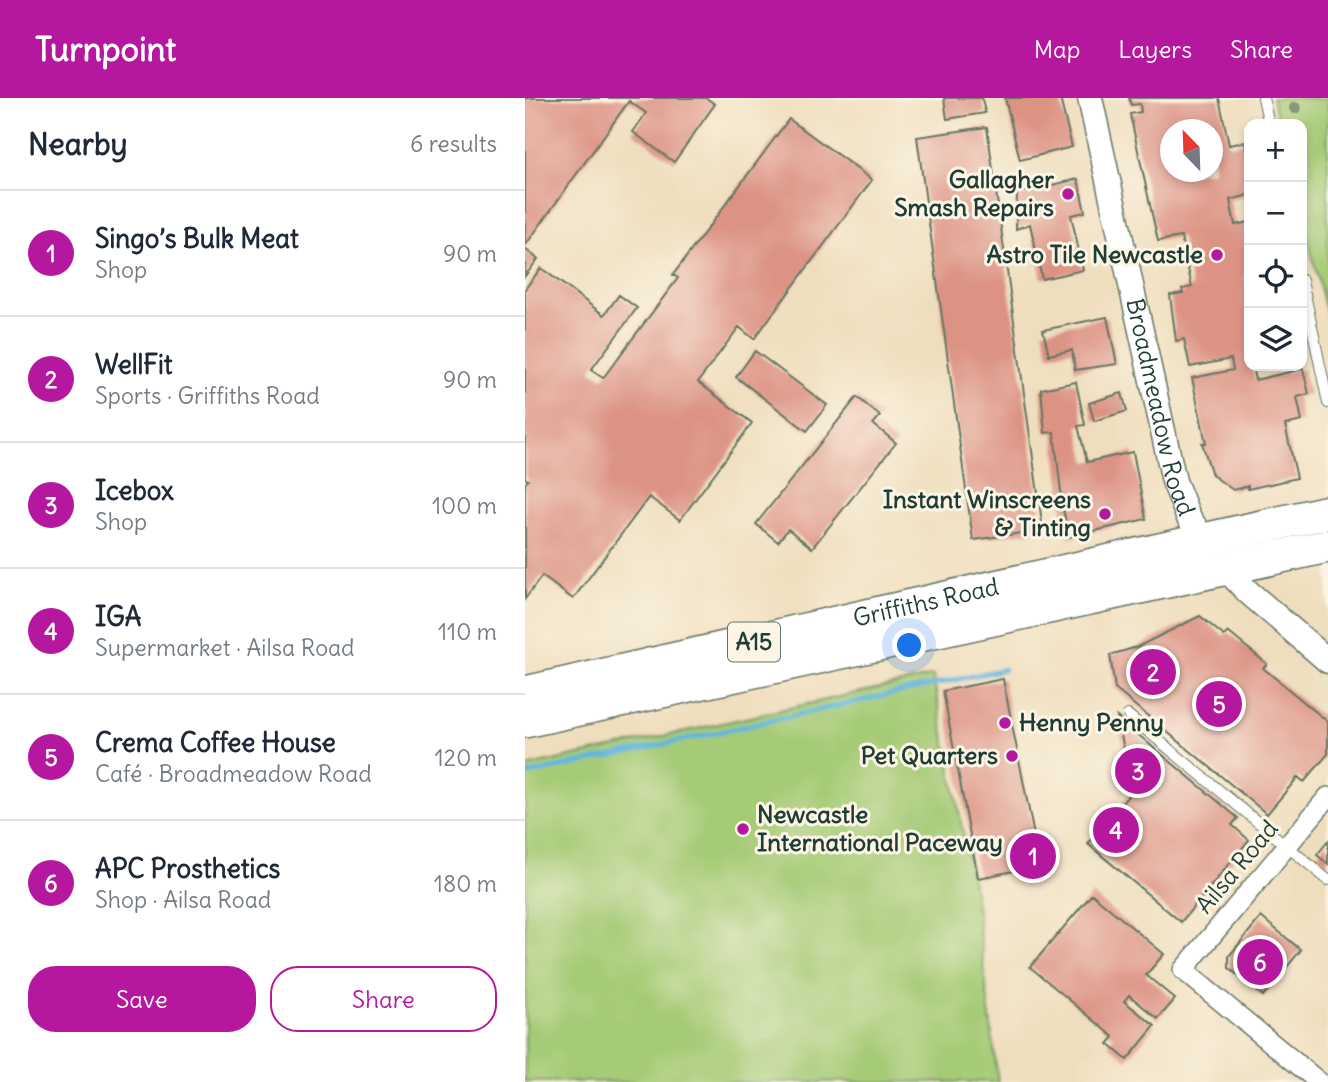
<!DOCTYPE html>
<meta charset="utf-8">
<style>
:root{--surface:#fff;--page:#f2f2f3;--text:#1f2937;--muted:#747a83;--line:#e0e1e3;--accent:#b5179e}
body{margin:0;font-family:Delius,sans-serif;background:var(--page);color:var(--text)}
.controls{position:absolute;right:21px;top:21px;display:grid;overflow:hidden;border-radius:14px;box-shadow:0 4px 10px #0003}
.controls button{width:63px;height:63px;display:grid;place-items:center;padding:0;border:0;border-bottom:2px solid var(--line);background:var(--surface);color:var(--text);font:35px sans-serif}
.compass{position:absolute;left:635px;top:21px;width:63px;height:63px;border-radius:50%;background:var(--surface);box-shadow:0 4px 10px #0003;rotate:337deg}
.you{position:absolute;left:385px;top:548px;width:24px;height:24px;margin:-18px;border:5px solid #fff;border-radius:50%;background:#1a73e8;box-shadow:0 0 0 10px #1a73e833}
.badge{display:grid;place-items:center;width:46px;height:46px;border-radius:50%;background:var(--accent);color:#fff;font-size:23px;font-weight:700}
.pin{position:absolute;translate:-50% -50%;border:4px solid #fff;box-shadow:0 2px 7px #0006}
.list{margin:0;padding:0;list-style:none}
h2{display:flex;justify-content:space-between;align-items:center;height:91px;margin:0;padding:0 28px;font-size:30px}
h2 small{font-size:23px;font-weight:400;color:var(--muted)}
.list li{display:grid;grid-template-columns:46px 1fr auto;gap:21px;align-items:center;box-sizing:border-box;height:126px;padding:0 28px;border-top:2px solid var(--line)}
.list b{display:block;font-size:26px;white-space:nowrap}
.list p{margin:0;font-size:23px;white-space:nowrap;color:var(--muted)}
.list em{font-size:23px;font-style:normal;color:var(--muted)}
.actions{display:flex;gap:14px;padding:21px 28px}
.actions a{flex:1;padding:16px 0;border:2px solid var(--accent);border-radius:28px;text-align:center;font-size:24px;color:var(--accent)}
.actions .main{background:var(--accent);color:#fff}
.icon{flex:none;width:38px;height:38px;fill:none;stroke:currentColor;stroke-width:2;stroke-linecap:round;stroke-linejoin:round}
.map{position:relative;flex:none;width:803px;height:984px;overflow:hidden}
header{display:flex;align-items:center;gap:42px;box-sizing:border-box;height:98px;padding:0 35px;background:var(--accent);color:#fff}
header strong{font-size:33px}
nav{display:flex;gap:38px;margin-inline-start:auto;font-size:24px}
main{display:flex}
aside{flex:1;background:var(--surface)}
.map>svg:first-child{display:block}
</style>
<header>
<strong>Turnpoint</strong>
<nav><a>Map</a><a>Layers</a><a>Share</a></nav>
</header>
<main>
<aside>
<h2>Nearby<small>6 results</small></h2>
<ul class="list">
<li><span class="badge">1</span><div><b>Singo’s Bulk Meat</b><p>Shop</p></div><em>90 m</em></li>
<li><span class="badge">2</span><div><b>WellFit</b><p>Sports · Griffiths Road</p></div><em>90 m</em></li>
<li><span class="badge">3</span><div><b>Icebox</b><p>Shop</p></div><em>100 m</em></li>
<li><span class="badge">4</span><div><b>IGA</b><p>Supermarket · Ailsa Road</p></div><em>110 m</em></li>
<li><span class="badge">5</span><div><b>Crema Coffee House</b><p>Café · Broadmeadow Road</p></div><em>120 m</em></li>
<li><span class="badge">6</span><div><b>APC Prosthetics</b><p>Shop · Ailsa Road</p></div><em>180 m</em></li>
</ul>
<div class="actions"><a class="main">Save</a><a>Share</a></div>
</aside>
<div class="map">
<svg width="803" height="984" viewBox="0 0 803 984">
<rect width="100%" height="100%" fill="#fcf5e5"/>
<filter id="ink" filterUnits="userSpaceOnUse"><feTurbulence type="fractalNoise" baseFrequency=".0143" numOctaves="2"/><feDisplacementMap in="SourceGraphic" scale="14" xChannelSelector="R" yChannelSelector="G"/><feConvolveMatrix kernelMatrix="1 2 1 2 8 2 1 2 1" color-interpolation-filters="sRGB"/></filter>
<filter id="wash" filterUnits="userSpaceOnUse"><feTurbulence type="fractalNoise" baseFrequency=".00686" numOctaves="4" result="noise"/><feDisplacementMap in="SourceGraphic" scale="28" xChannelSelector="R" yChannelSelector="G"/><feGaussianBlur stdDeviation="1.57" result="paint"/><feColorMatrix in="noise" values="0 0 0 0 0 0 0 0 0 0 0 0 0 0 0 0 0 1.4 0 .05"/><feComposite in="paint" operator="in"/></filter>
<g filter="url(#wash)">
<rect width="100%" height="100%" fill="#efdebd"/>
<!-- green -->
<path fill="#a5cb76" stroke="#628455" stroke-width="2" d="M747,0H803V221L777,117V26H754Z
M408,578L449,792L473,984H0V669Z"/>
<g fill="none" stroke-linecap="round" stroke-linejoin="round">
<!-- stream -->
<path stroke="#62b5dd" stroke-width="5" d="M0,677L479,571"/>
</g>
<g id="blocks">
<!-- building -->
<path fill="#dc9384" fill-rule="evenodd" d="M0,0H181L190,6L149,64L108,34L121,15L104,3L0,148Z
M419,0H457L460,15L422,21Z
M480,0H535L547,49L495,62Z
M604,0H694L704,47L720,44L724,63V97L705,102L710,127L724,124V176L720,177L724,199V203L721,204L724,220V268H727L730,282L778,271L784,296L772,299L777,323L760,327L772,380L723,391V388L708,392L687,377L677,345H681L667,280L708,272L706,261L665,269L659,241L651,243L645,197L658,195L657,191L667,189L656,139L633,143L605,16L616,14L615,6L606,7ZM646,32H688V74H646Z
M264,21L347,82L229,241L214,229L173,284L227,325L155,422L124,399L48,501L17,478L0,501V386L3,382L0,380V191L16,170L79,217L94,197L112,210L66,272L78,280L153,180L148,177Z
M462,29L518,432L448,442L392,39Z
M553,81L560,114L546,117L558,172L517,181L505,126L491,131L492,95Z
M0,151L13,161L0,178Z
M582,219L592,266L550,272L547,252L524,257L518,232Z
M230,253L302,307L282,333L211,279Z
M551,284L560,327L553,328L562,364L608,354L621,421L544,439L538,411L529,334L520,335L516,291Z
M597,295L602,313L569,323L564,305Z
M332,299L355,318L348,326L371,345L287,450L263,431L253,444L231,426Z
M675,518L699,538L703,534L725,552L742,566L738,570L803,624V656L779,684L773,679L742,716L590,591L585,557L612,549Z
M478,581L515,768L453,780L418,593Z
M592,619L713,720L707,727L724,742L656,824L563,746L608,692Z
M803,743V766L792,757Z
M567,796L639,856L621,877L650,901L633,921L604,897L599,903L630,928L602,962L583,946L589,939L505,869Z
M736,819L776,852L738,898L704,870V858Z"/>
</g>
</g>
<g filter="url(#ink)">
<use href="#blocks" fill-opacity="0" stroke="#687564" stroke-width="2"/>
<g fill="none" stroke-linecap="round" stroke-linejoin="round">
<defs>
<path id="service" d="M738,0L744,26
M777,182L803,305
M603,617L803,782"/>
<path id="minor" d="M794,984L658,872L803,699"/>
<g id="tertiary">
<path id="s1" d="M565,0L649,383L663,418L679,443"/>
<path d="M701,471L722,493L803,563"/>
</g>
<g id="trunk">
<path id="s2" d="M0,595L803,414"/>
<path d="M0,623L803,448"/>
</g>
</defs>
<!-- service casing -->
<use href="#service" stroke="#687564" stroke-width="12"/>
<!-- minor casing -->
<use href="#minor" stroke="#687564" stroke-width="22"/>
<!-- tertiary casing -->
<use href="#tertiary" stroke="#687564" stroke-width="27"/>
<!-- trunk casing -->
<use href="#trunk" stroke="#687564" stroke-width="36"/>
<!-- service -->
<use href="#service" stroke="#fff" stroke-width="10"/>
<!-- minor -->
<use href="#minor" stroke="#fff" stroke-width="19"/>
<!-- tertiary -->
<use href="#tertiary" stroke="#fff" stroke-width="24"/>
<!-- trunk -->
<use href="#trunk" stroke="#fff" stroke-width="33"/>
</g>
<!-- trees -->
<circle fill="#8b9579" cx="770" cy="10" r="6"/>
</g>
<!-- markers -->
<g fill="#b5179e" stroke="#fcf5e5" stroke-width="2.5">
<circle cx="543" cy="96" r="7"/>
<circle cx="692" cy="157" r="7"/>
<circle cx="580" cy="416" r="7"/>
<circle cx="480" cy="625" r="7"/>
<circle cx="487" cy="658" r="7"/>
<circle cx="218" cy="731" r="7"/>
</g>
<g text-anchor="middle" stroke-width="6" stroke-linejoin="round" paint-order="stroke">
<!-- shield labels -->
<rect fill="#fcf5e5" stroke="#617469" stroke-width="2" x="203" y="524.5" width="52" height="39" rx="5"/>
<g font-size="23" font-weight="bold" fill="#1f3d34">
<text x="229" y="552">A15</text>
</g>
<!-- poi labels -->
<g font-size="24" font-weight="bold" fill="#1f3d34" stroke="#fcf5e5" text-anchor="end">
<text x="529" y="90">Gallagher<tspan x="529" dy="28">Smash Repairs</tspan></text>
<text x="678" y="165">Astro Tile Newcastle</text>
<text x="566" y="410">Instant Winscreens<tspan x="566" dy="28">&amp; Tinting</tspan></text>
<text x="494" y="633" text-anchor="start">Henny Penny</text>
<text x="473" y="666">Pet Quarters</text>
<text x="232" y="725" text-anchor="start">Newcastle<tspan x="232" dy="28">International Paceway</tspan></text>
</g>
<!-- street labels -->
<g font-size="24" fill="#1f3d34" stroke="#fcf5e5">
<text dy="8" stroke="none"><textPath href="#s1" startOffset="317">Broadmeadow Road</textPath></text>
<text dy="8" stroke="none"><textPath href="#s2" startOffset="411">Griffiths Road</textPath></text>
<text transform="translate(712 769) rotate(-50)" y="8">Ailsa Road</text>
</g>
</g>
</svg>
<div class="controls">
<button>+</button>
<button>−</button>
<button><svg class="icon" aria-label="locate" viewBox="0 0 24 24"><circle cx="12" cy="12" r="6"/><path d="M12 2v4M12 18v4M2 12h4M18 12h4"/></svg></button>
<button><svg class="icon" aria-label="layers" viewBox="0 0 24 24"><path d="M12 4l9 5-9 5-9-5zM3 14l9 5 9-5"/></svg></button>
</div>
<svg class="compass" viewBox="-18 -18 36 36"><path d="M0-13l5 13h-10z" fill="#e53935"/><path d="M0 13l5-13h-10z" fill="#747a83"/></svg>
<div class="you"></div>
<div class="pin badge" style="left:508px;top:758px">1</div>
<div class="pin badge" style="left:628px;top:574px">2</div>
<div class="pin badge" style="left:613px;top:673px">3</div>
<div class="pin badge" style="left:591px;top:732px">4</div>
<div class="pin badge" style="left:694px;top:606px">5</div>
<div class="pin badge" style="left:735px;top:864px">6</div>
</div>
</main>
